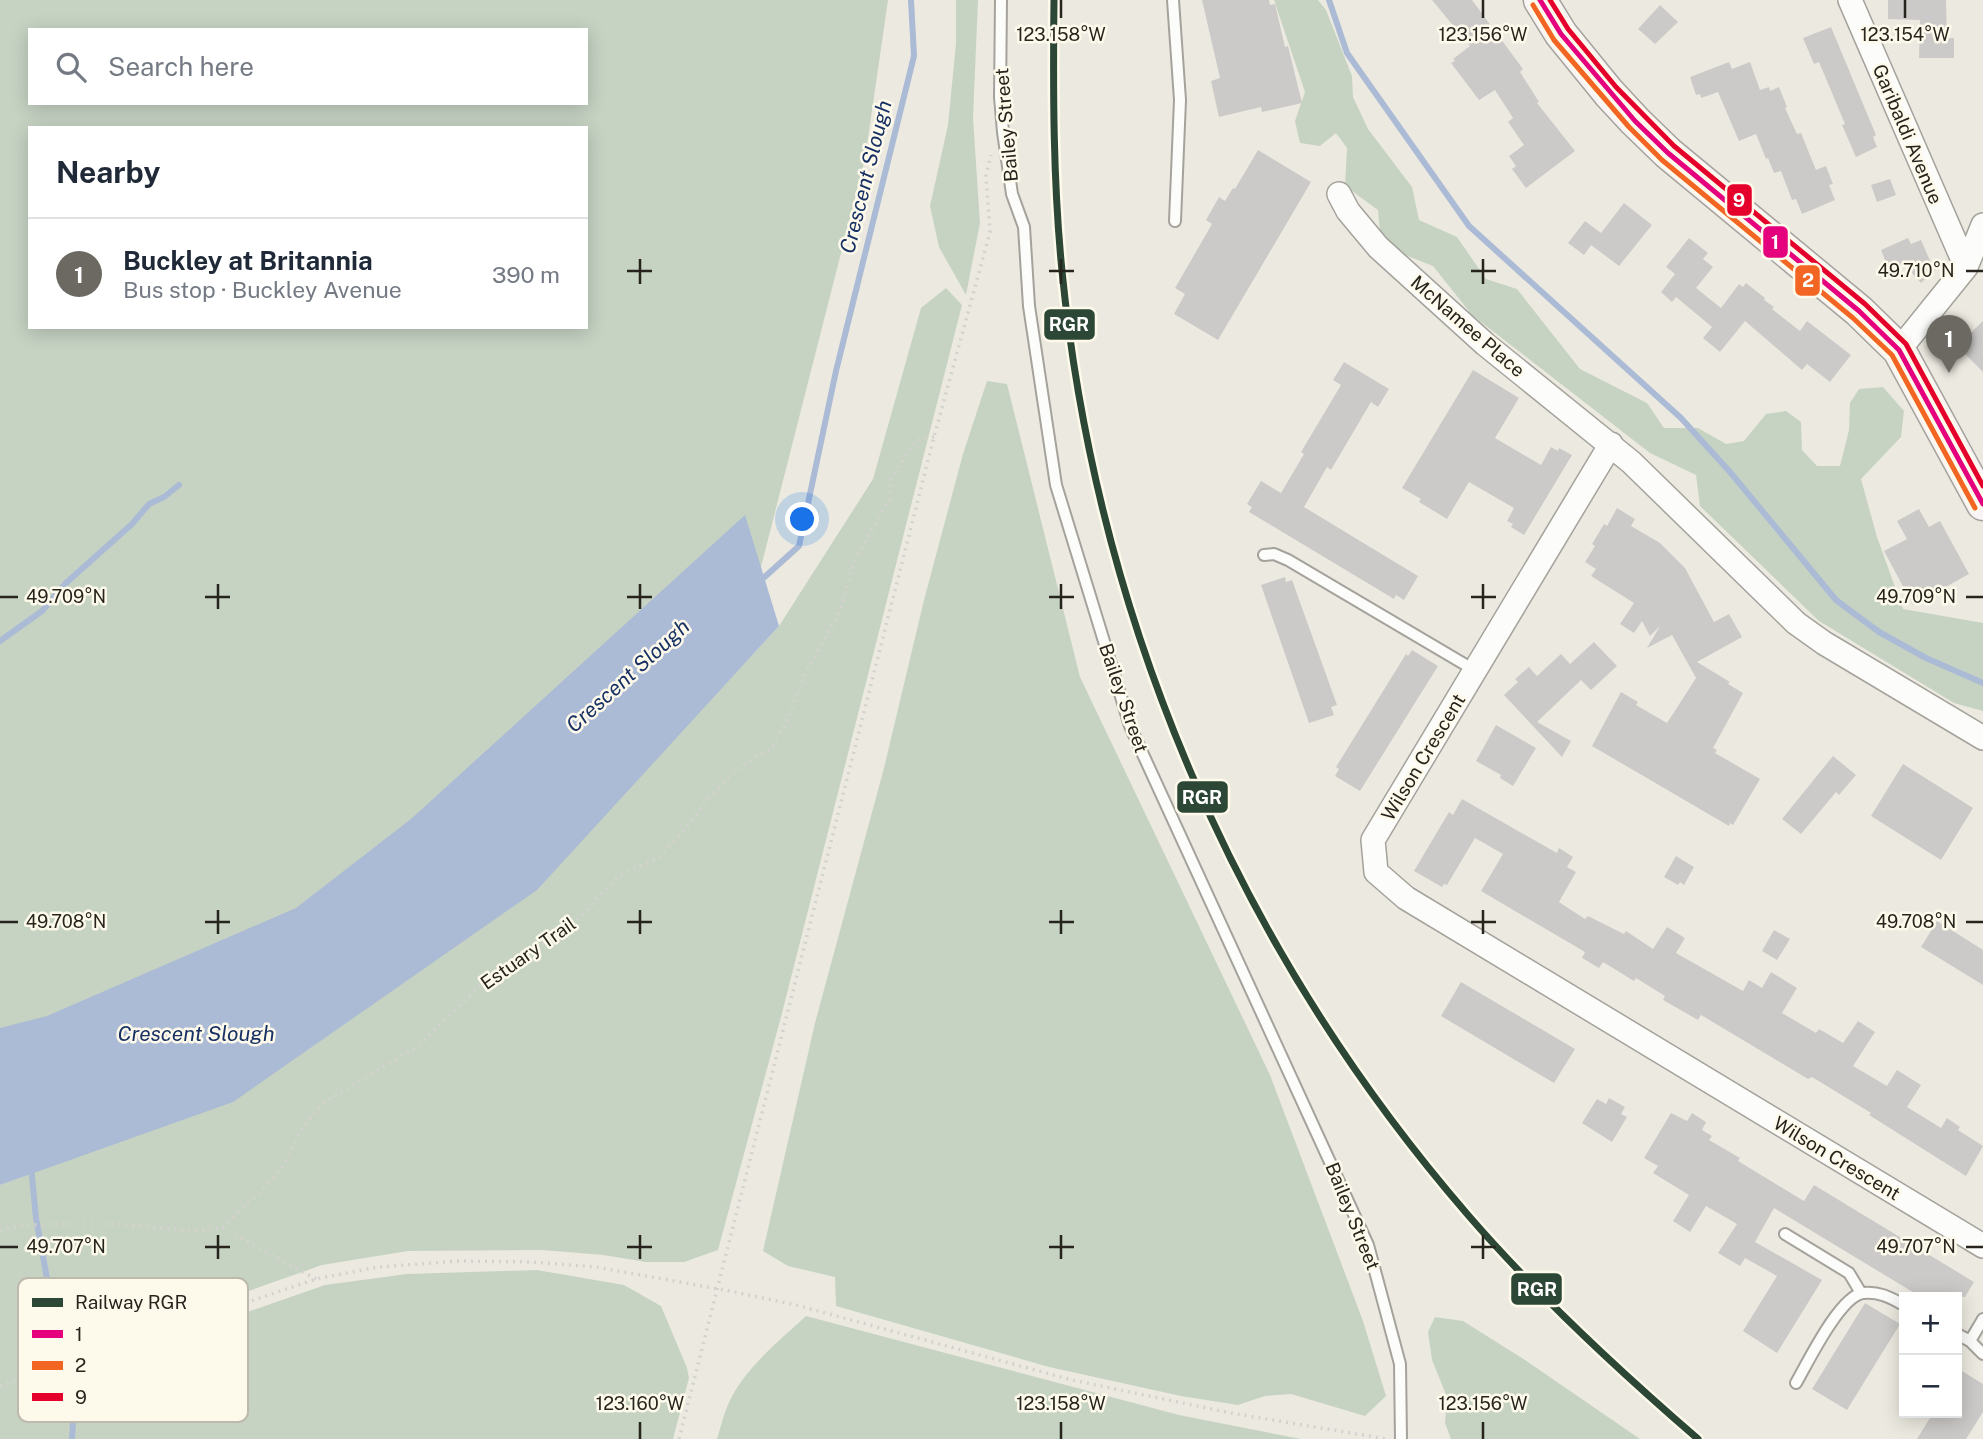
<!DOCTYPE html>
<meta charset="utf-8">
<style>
:root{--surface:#fff;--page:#f6f6f7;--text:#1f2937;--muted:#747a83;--line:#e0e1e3;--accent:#6b6961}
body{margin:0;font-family:"Public Sans",sans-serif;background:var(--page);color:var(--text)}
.controls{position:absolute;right:21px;bottom:21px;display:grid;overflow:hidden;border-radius:0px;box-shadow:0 4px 18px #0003}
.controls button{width:63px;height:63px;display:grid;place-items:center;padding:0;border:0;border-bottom:2px solid var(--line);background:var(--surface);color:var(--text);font:35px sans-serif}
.you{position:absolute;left:803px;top:520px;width:24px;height:24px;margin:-18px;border:5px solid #fff;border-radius:50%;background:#1a73e8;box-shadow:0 0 0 10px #1a73e833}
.badge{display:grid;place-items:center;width:46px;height:46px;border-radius:50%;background:var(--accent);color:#fff;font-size:23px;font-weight:700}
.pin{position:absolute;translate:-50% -58px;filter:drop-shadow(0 2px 4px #0008)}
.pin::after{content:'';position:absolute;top:37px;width:24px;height:21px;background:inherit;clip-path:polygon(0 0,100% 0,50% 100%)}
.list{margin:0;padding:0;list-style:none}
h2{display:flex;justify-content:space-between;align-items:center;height:91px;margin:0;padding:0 28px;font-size:30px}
h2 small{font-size:23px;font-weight:400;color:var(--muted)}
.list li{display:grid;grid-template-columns:46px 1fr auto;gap:21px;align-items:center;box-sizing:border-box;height:112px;padding:0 28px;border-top:2px solid var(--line)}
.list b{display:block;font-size:26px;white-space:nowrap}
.list p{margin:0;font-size:23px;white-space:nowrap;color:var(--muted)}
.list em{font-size:23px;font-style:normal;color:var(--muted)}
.icon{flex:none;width:38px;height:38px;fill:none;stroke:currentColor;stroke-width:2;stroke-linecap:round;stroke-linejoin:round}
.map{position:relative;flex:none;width:1983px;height:1439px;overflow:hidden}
.search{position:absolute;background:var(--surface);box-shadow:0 4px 18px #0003;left:28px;top:28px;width:560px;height:77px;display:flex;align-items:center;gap:18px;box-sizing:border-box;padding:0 24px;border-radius:0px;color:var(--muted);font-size:26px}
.panel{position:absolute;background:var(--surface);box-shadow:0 4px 18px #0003;left:28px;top:126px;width:560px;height:203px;border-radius:0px}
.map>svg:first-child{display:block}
</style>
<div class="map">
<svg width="1983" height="1439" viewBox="0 0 1983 1439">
<rect width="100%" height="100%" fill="#eceae0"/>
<!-- green -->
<path fill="#c6d3c3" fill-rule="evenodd" d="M0,0H888L865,159L735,669L728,681L779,626L873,479L921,308L946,288L962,305L781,1017L718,1250L684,1262H646L603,1255L542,1250L408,1251L322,1265L82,1350L75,1331L40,1342L57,1403L95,1396L87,1368L325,1285L407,1274L537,1270L624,1285L661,1306L687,1368L689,1378L673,1439H0V1185L79,1156L0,1167ZM30,30H586V103H30ZM30,128H586V327H30Z
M956,0H978L973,118L980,223L966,295L939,247L930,206L948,125L956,43Z
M1274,0H1318L1326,10L1352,76L1353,97L1368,129L1412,187L1419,220L1457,237L1486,279L1517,289L1580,369L1647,403L1664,428H1698L1726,444L1744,441L1766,414L1786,411L1801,422L1802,450L1817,466H1840L1849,430L1850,403L1859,389L1883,387L1904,411L1901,437L1861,479L1877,537L1903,609L1983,623V711L1954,703L1819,621L1700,506L1696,475L1650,453L1472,315L1433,266L1400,253L1380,233L1378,210L1345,186L1347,148L1336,133L1320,146L1300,143L1295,121L1305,92Z
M987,381L1007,384L1080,677L1270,1075L1363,1321L1386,1396L1365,1416L1291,1394L1265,1396L1238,1405L1181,1396L1049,1367L836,1306L835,1277L788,1266L763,1251L815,1023L884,768L924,600L963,454Z
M806,1316L1179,1415L1301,1439H717C720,1429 723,1417 727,1407C742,1370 777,1343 806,1316Z
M1435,1317L1463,1321L1525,1360L1640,1439H1451L1445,1423L1447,1397L1432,1360L1428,1332Z"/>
<!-- water -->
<path fill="#abbad5" d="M745,515L779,626L537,890L233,1102L0,1185V1028L47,1016L296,908L411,819Z"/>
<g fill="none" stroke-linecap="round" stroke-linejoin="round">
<!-- stream -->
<path stroke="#abbad5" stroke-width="6" d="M1329,0L1347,53L1469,226L1681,418L1730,472L1836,600L1879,632L1926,658L1983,683
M758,583L799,546L836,371L914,56L911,0
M0,641L42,611L66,583L132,524L149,504L164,497L179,485
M31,1166L36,1218L52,1306L51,1337L74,1406L72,1439"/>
</g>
<!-- building -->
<path fill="#cccac8" d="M1202,0H1269L1270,5L1275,4L1285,47L1288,46L1302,103L1262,112L1261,107L1219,117L1211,81L1220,78Z
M1432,0H1472L1523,69L1520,72L1539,102L1537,103L1575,151L1526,188L1512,169L1516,166L1509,156L1524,145L1508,122L1513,118L1495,90L1479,100L1451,63L1455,61L1453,59L1470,46Z
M1888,0H1946L1947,38H1954V58H1919L1920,20L1888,19Z
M1660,5L1678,22L1655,44L1638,29Z
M1831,27L1876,135L1873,137L1877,147L1856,157L1842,125L1845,124L1819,62L1814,64L1803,38Z
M1729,62L1732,69L1750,62L1760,90L1769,87L1770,91L1779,87L1787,107L1785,108L1797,134L1801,133L1816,170L1826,166L1833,184L1829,185L1835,200L1802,214L1796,199L1792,200L1781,171L1774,173L1768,158L1766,159L1756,134L1739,141L1718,92L1701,98L1700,94L1696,95L1690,77Z
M1258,150L1311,182L1218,340L1174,314L1185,294L1175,288L1212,224L1206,220L1219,197L1225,201L1233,188L1235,189Z
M1890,179L1896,195L1877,202L1871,185Z
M1624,203L1652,225L1619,266L1591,245L1584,255L1568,243L1585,221L1601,233Z
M1689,238L1708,253L1703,259L1713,267L1696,288L1721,308L1739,284L1743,287L1746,283L1765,298L1764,300L1774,307L1772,309L1800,331L1807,321L1851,355L1830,382L1807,364L1802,370L1745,321L1720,352L1703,338L1712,327L1676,297L1672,302L1661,292L1675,274L1666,267Z
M1908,238L1911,244L1921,240L1931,263L1936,269L1921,283L1904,264L1889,270L1881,250Z
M1983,321V372L1957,346Z
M1344,362L1389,389L1378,407L1371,402L1331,470L1327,467L1304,507L1418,576L1404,600L1396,595L1394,599L1249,512L1252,507L1247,504L1261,481L1281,493L1304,454L1301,452L1341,385L1333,380Z
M1473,370L1519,398L1495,438L1541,465L1551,447L1558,451L1559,448L1572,455L1524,535L1511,527L1513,524L1507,521L1514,508L1469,482L1447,519L1419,502L1421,499L1402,488Z
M1617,508L1635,519L1631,526L1660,543L1685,568L1714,622L1729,614L1742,637L1697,662L1730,682L1728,684L1743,693L1713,748L1717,750L1715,753L1760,779L1733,825L1730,823L1729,826L1592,746L1621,692L1638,702L1636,705L1667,723L1696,678L1672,635L1647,648L1660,626L1650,636L1642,621L1634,633L1620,624L1634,603L1591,576L1596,569L1585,562L1595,546L1592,544L1604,524L1607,526Z
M1919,509L1929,527L1940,521L1969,574L1913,605L1884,551L1907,539L1897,521Z
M1285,577L1286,582L1292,580L1337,705L1331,707L1334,715L1309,723L1261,585Z
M1594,642L1617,666L1591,690L1581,680L1537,722L1571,741L1562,757L1504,695L1518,682L1515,679L1529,667L1537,676L1561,654L1570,664Z
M1412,650L1438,666L1360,791L1335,776L1339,769L1336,767L1406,654L1408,656Z
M1496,725L1536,748L1513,786L1500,778L1501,775L1476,761Z
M1833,756L1856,775L1839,795L1836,792L1801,834L1782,819Z
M1903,764L1973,808L1941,860L1871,816Z
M1462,799L1557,853L1559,848L1573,857L1567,867L1576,872L1559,902L1585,919L1588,916L1624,934L1626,931L1653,949L1667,927L1685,938L1676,953L1743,991L1749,980L1762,988L1771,972L1797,988L1782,1013L1816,1033L1819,1029L1843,1043L1858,1021L1875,1032L1853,1066L1887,1086L1897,1070L1921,1085L1907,1107L1941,1128L1947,1118L1960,1127L1958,1130L1983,1146L1966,1176L1869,1115L1871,1113L1812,1077L1808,1079L1701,1015L1698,1020L1663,1000L1665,996L1636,978L1634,981L1603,962L1599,968L1582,958L1585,952L1481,891L1503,854L1475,838L1447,885L1444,884L1442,887L1414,871L1449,812L1453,815Z
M1676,856L1694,867L1684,885L1680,882L1678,885L1664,877Z
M1937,921L1983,950V985L1921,947Z
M1774,930L1790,939L1777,960L1762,951Z
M1461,982L1575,1049L1554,1083L1441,1016Z
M1609,1098L1625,1107L1621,1114L1627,1117L1612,1142L1582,1123L1597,1099L1606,1104Z
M1671,1113L1687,1121L1692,1113L1706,1122L1702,1130L1712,1136L1709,1140L1740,1158L1738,1161L1804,1201L1814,1185L1974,1282L1965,1297H1921L1774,1208L1755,1242L1822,1280L1777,1353L1743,1331L1777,1276L1745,1258L1740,1266L1718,1253L1737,1224L1706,1206L1690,1232L1673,1221L1689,1195L1653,1173L1658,1166L1644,1158Z
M1865,1303L1900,1324L1847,1410L1812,1389Z
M1957,1368L1983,1384V1412L1966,1439H1917L1933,1413H1957Z"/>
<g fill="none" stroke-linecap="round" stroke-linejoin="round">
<defs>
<path id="lane" d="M1001,0L1000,97L1003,132L1012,194L1024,227L1029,306L1056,485L1130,726L1368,1245L1400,1364L1401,1439
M1173,0L1180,100L1175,221
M1264,555L1274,554L1288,560L1476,671
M1785,1234L1849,1273L1861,1293
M1957,1334L1970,1341L1983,1319
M1970,1341L1983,1354
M1796,1383C1808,1362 1840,1296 1863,1293C1879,1291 1891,1298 1904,1305"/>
<path id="street" d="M1850,0L1966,267
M1339,194L1348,211L1378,247L1485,344L1631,462L1796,623L1824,643L1983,738
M1899,350L1966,267L1983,225
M1611,444L1373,840L1376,872L1406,898L1983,1246"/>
<path id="secondary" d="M1540,0L1561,34L1609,93L1635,121L1668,153L1859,311L1899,350L1983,504"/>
</defs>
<!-- lane casing -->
<use href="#lane" stroke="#a4a29b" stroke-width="14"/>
<!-- street casing -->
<use href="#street" stroke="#a4a29b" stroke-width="26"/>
<!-- secondary casing -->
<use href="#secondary" stroke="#a4a29b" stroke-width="35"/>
<!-- path -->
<path stroke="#d3d2cf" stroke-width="3.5" stroke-dasharray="2 5" stroke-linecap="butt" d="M222,1228L316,1279
M0,1230L23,1225L63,1224H119L193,1231L222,1228L270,1182L285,1162L303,1127L323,1103L420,1045L446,1018L489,978L575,923L617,877L658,858L686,829L704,803L741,766L771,748L786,723L807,670L841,609L853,563L890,498L891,478L917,440L934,437
M0,1386L316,1279L378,1267L460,1261L532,1262L596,1267L730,1291L796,1305L1072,1380L1231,1413L1387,1439
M679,1439L934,437L990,232L986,176L991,155"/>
<!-- lane -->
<use href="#lane" stroke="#fcfcfa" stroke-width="10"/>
<!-- street -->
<use href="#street" stroke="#fcfcfa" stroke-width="23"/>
<!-- secondary -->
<use href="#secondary" stroke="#f8f3f4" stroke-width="32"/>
<defs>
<path id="bus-1" d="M1540,0L1561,34L1635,121L1668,153L1859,311L1899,350L1983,504"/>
<path id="bus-2" d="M1533,5L1554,40L1629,127L1662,160L1853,318L1892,355L1975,508"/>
<path id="bus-3" d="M1550,0L1568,29L1616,87L1674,146L1865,304L1906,344L1983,486"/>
</defs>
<!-- bus-1 casing -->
<use href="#bus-1" stroke="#fefaeb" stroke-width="10"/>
<!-- bus-2 casing -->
<use href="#bus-2" stroke="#fefaeb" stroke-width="10"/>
<!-- bus-3 casing -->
<use href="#bus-3" stroke="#fefaeb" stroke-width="10"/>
<!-- bus-1 -->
<use href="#bus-1" stroke="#e5007d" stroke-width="5"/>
<!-- bus-2 -->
<use href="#bus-2" stroke="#f26522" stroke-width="5"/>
<!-- bus-3 -->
<use href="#bus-3" stroke="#e4002b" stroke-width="5"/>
<defs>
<path id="rail-1" d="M1054,0C1053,90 1053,181 1062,271C1097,622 1238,949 1468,1215C1538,1296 1617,1369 1698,1439"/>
</defs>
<!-- rail-1 casing -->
<use href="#rail-1" stroke="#fefaeb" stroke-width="12"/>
<!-- rail-1 -->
<use href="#rail-1" stroke="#2c4736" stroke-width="7"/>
</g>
<!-- ticks -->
<path fill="none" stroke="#26241d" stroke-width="2.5" d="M1061,0V18M1483,0V18M1905,0V18M640,259V284M1061,259V284M1483,259V284M627,271H652M1049,271H1074M1471,271H1496M1966,271H1983M218,584V609M640,584V609M1061,584V609M1483,584V609M0,597H18M205,597H230M627,597H652M1049,597H1074M1471,597H1496M1966,597H1983M218,910V934M640,910V934M1061,910V934M1483,910V934M0,922H18M205,922H230M627,922H652M1049,922H1074M1471,922H1496M1966,922H1983M218,1235V1259M640,1235V1259M1061,1235V1259M1483,1235V1259M0,1247H18M205,1247H230M627,1247H652M1049,1247H1074M1471,1247H1496M1966,1247H1983M640,1422V1439M1061,1422V1439M1483,1422V1439"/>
<g text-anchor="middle" stroke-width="5" stroke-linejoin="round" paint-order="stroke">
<!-- street labels -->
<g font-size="19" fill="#26241d" stroke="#fefaeb">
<text transform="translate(1006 125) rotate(-95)" y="7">Bailey Street</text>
<text transform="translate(1908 134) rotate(67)" y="7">Garibaldi Avenue</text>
<text transform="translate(1468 326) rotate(41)" y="7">McNamee Place</text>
<text transform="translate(1124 698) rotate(71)" y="7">Bailey Street</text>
<text transform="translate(1423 757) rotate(-59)" y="7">Wilson Crescent</text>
<text transform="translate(528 953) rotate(-35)" y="7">Estuary Trail</text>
<text transform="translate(1837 1158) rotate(31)" y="7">Wilson Crescent</text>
<text transform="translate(1353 1216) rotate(68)" y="7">Bailey Street</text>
</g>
<!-- water labels -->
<g font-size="21" font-style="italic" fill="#173164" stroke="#fefaeb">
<text transform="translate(866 177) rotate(-76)" y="7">Crescent Slough</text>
<text transform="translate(628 676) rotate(-42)" y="7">Crescent Slough</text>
<text x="196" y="1041">Crescent Slough</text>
</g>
</g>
<!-- legend -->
<rect x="18" y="1278" width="230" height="144" rx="10" fill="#fefaeb" stroke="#bdbaad" stroke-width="2"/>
<rect x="32" y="1298" width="31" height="9" fill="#2c4736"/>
<rect x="32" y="1330" width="31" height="8" fill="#e5007d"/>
<rect x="32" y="1361" width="31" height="9" fill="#f26522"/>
<rect x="32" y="1393" width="31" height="8" fill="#e4002b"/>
<g font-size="19" fill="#26241d">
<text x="75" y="1309">Railway RGR</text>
<text x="75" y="1341">1</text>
<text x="75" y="1372">2</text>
<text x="75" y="1404">9</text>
</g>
<g font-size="18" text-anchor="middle" fill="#26241d" stroke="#fefaeb" stroke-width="5" stroke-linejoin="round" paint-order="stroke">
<text x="1061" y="41">123.158°W</text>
<text x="1483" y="41">123.156°W</text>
<text x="1905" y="41">123.154°W</text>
<text x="1916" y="277">49.710°N</text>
<text x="66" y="603">49.709°N</text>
<text x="1916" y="603">49.709°N</text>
<text x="66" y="928">49.708°N</text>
<text x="1916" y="928">49.708°N</text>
<text x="66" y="1253">49.707°N</text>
<text x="1916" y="1253">49.707°N</text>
<text x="640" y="1410">123.160°W</text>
<text x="1061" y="1410">123.158°W</text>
<text x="1483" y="1410">123.156°W</text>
</g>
<g stroke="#fefaeb" stroke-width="2.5">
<rect x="1726" y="183" width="27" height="34" rx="7" fill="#e4002b"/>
<rect x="1762" y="225" width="27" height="34" rx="7" fill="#e5007d"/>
<rect x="1794" y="264" width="27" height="33" rx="7" fill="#f26522"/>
<rect x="1043" y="308" width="53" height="33" rx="7" fill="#2c4736"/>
<rect x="1176" y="780" width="53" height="34" rx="7" fill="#2c4736"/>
<rect x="1510" y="1272" width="53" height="34" rx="7" fill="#2c4736"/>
</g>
<g font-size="19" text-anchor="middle" font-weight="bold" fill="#fff">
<text x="1739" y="207">9</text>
<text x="1775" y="249">1</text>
<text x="1808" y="287">2</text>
<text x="1069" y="331">RGR</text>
<text x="1202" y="804">RGR</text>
<text x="1537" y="1296">RGR</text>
</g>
</svg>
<div class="controls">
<button>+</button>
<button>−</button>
</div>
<div class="you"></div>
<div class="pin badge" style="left:1949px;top:373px">1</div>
<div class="search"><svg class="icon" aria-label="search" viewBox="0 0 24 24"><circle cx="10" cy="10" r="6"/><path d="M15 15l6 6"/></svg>Search here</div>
<section class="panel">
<h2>Nearby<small></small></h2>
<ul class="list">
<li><span class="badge">1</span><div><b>Buckley at Britannia</b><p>Bus stop · Buckley Avenue</p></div><em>390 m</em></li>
</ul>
</section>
</div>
